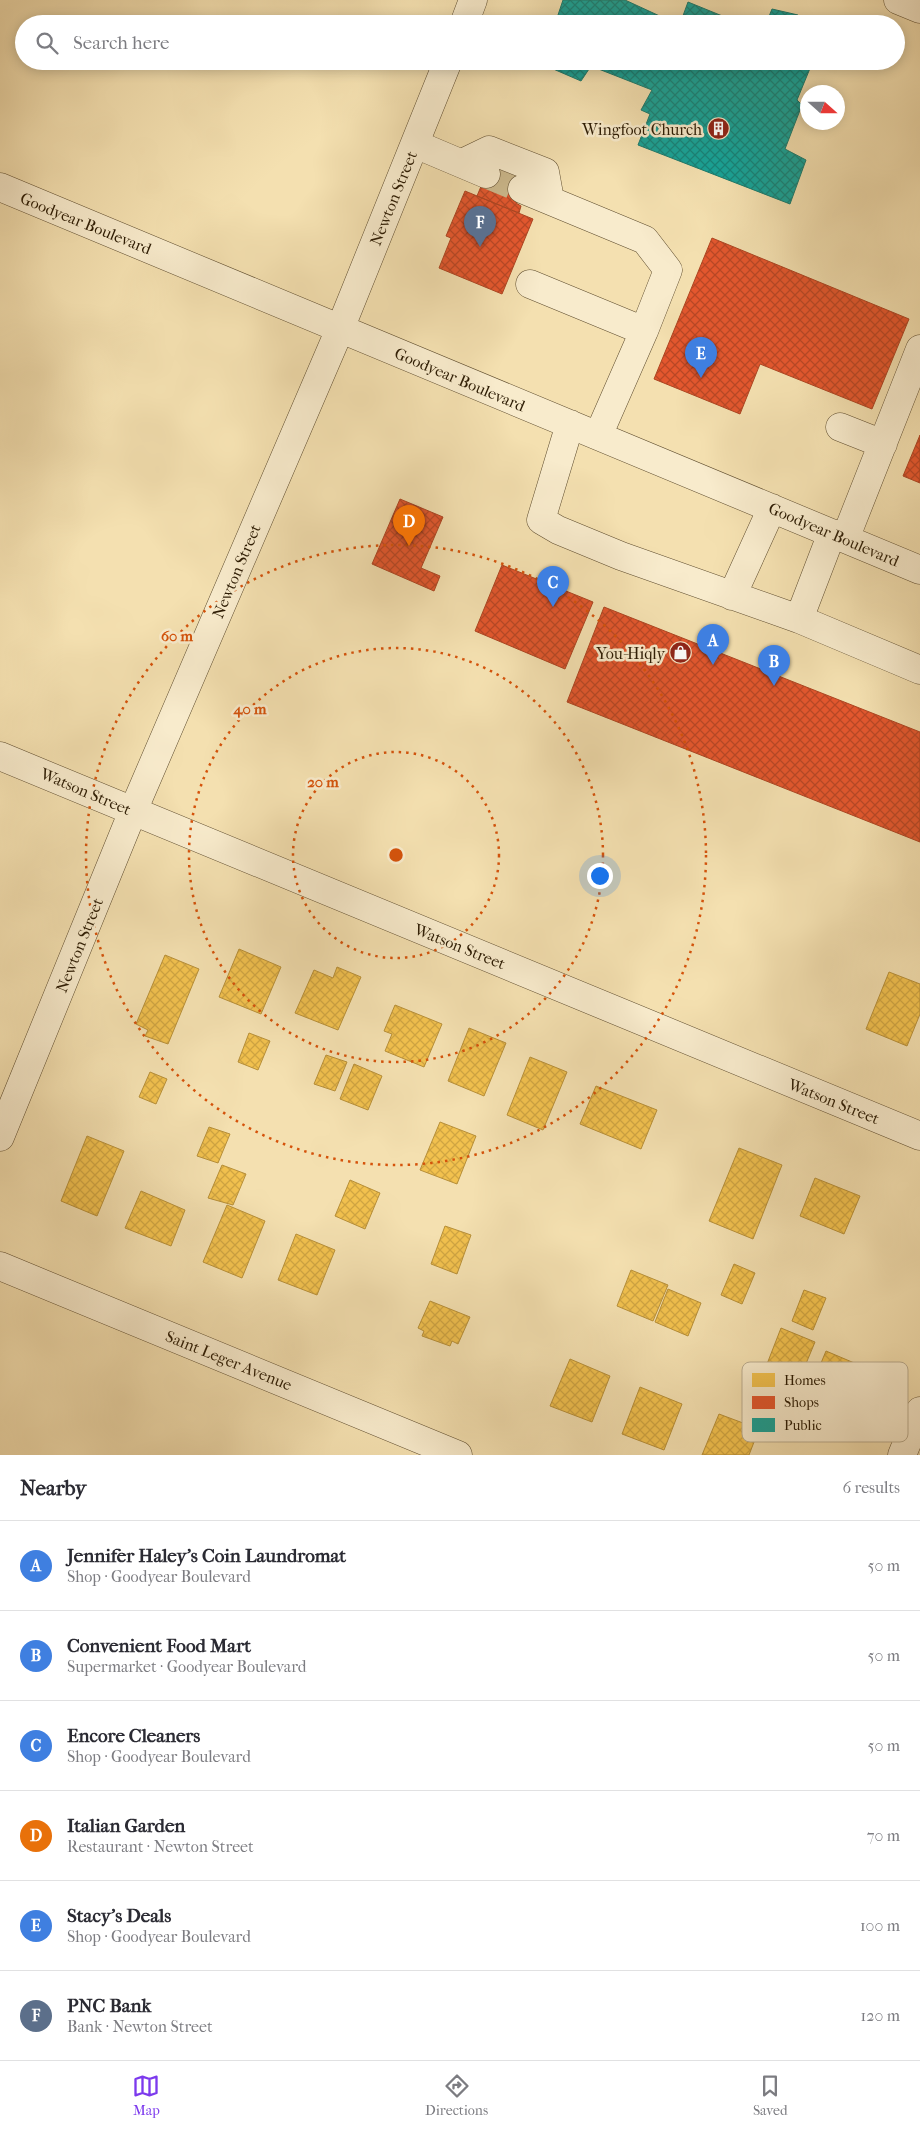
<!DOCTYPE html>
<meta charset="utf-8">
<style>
:root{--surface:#fff;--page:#f2f2f3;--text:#2b2b33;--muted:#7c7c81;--line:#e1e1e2;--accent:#7c3aed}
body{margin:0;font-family:"IM FELL French Canon",serif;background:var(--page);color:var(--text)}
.compass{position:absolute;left:800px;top:85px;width:45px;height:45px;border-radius:50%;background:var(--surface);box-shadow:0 2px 12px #0003;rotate:111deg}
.you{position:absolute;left:599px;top:875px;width:18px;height:18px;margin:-12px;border:4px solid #fff;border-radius:50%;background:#1a73e8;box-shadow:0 0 0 8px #1a73e833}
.badge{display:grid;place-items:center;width:32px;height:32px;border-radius:50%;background:var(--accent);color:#fff;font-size:16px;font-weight:700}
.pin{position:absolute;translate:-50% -41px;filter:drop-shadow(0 1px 2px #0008)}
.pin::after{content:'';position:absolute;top:26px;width:18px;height:15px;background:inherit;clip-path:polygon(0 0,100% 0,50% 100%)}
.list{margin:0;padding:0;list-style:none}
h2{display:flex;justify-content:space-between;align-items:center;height:65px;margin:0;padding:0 20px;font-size:21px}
h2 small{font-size:16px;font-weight:400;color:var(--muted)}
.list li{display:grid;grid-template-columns:32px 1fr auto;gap:15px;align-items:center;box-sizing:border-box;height:90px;padding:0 20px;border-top:1px solid var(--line)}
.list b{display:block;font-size:19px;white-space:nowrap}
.list p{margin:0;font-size:16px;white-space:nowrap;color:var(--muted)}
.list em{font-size:16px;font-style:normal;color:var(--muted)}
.icon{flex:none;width:28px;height:28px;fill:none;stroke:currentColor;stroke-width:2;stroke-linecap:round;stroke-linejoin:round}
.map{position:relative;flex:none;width:920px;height:1455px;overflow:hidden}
.search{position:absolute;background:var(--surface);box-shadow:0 2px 12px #0003;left:15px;right:15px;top:15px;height:55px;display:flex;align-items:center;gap:12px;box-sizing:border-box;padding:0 18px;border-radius:28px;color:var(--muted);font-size:19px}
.sheet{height:605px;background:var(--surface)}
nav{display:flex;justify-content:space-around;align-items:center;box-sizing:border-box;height:70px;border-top:1px solid var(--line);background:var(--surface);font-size:14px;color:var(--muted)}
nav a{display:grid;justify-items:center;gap:2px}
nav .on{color:var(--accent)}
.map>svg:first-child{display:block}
</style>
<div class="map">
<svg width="920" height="1455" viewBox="0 0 920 1455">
<defs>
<pattern id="homes-cross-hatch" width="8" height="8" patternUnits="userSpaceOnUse" patternTransform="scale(1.25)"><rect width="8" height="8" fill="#f2c14e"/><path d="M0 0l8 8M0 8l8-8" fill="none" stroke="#d0a542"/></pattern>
<pattern id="shops-cross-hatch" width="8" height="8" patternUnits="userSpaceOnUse" patternTransform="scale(1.25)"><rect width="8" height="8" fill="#e4572e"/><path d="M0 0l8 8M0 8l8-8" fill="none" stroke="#b94725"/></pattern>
<pattern id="public-cross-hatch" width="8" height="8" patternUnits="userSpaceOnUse" patternTransform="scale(1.25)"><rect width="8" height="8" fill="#17a398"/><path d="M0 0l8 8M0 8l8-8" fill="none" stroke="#15847a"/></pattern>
</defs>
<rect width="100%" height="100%" fill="#f4e0b0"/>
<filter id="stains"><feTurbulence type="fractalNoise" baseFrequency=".004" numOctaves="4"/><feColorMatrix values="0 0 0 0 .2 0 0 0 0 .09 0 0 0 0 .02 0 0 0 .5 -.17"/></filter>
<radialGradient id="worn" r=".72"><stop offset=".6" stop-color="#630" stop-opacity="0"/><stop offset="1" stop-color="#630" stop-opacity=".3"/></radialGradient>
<!-- homes -->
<path fill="url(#homes-cross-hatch)" stroke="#b78f38" d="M239,949L281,967L261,1014L219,997Z
M165,955L199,969L168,1044L145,1036L148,1030L136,1024Z
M337,967L361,977L338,1030L295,1013L314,970L333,978Z
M889,972L920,984V1014L907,1046L866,1029Z
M395,1005L442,1024L424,1067L385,1051L392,1034L384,1031Z
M469,1028L506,1043L484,1096L448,1081Z
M249,1033L270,1041L258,1070L238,1062Z
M326,1055L347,1062L335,1091L314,1084Z
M530,1057L567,1072L543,1130L507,1115Z
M354,1064L382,1076L368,1110L340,1099Z
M150,1072L167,1079L156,1104L139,1097Z
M596,1086L657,1110L641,1149L580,1124Z
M440,1122L476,1136L457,1184L420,1170Z
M209,1127L230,1134L218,1163L197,1156Z
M87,1136L124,1151L97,1216L61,1201Z
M739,1148L782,1165L753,1239L709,1221Z
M222,1165L246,1174L233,1205L208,1198Z
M815,1178L860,1196L844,1234L800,1216Z
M350,1180L380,1193L365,1229L335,1216Z
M141,1191L185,1210L171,1246L125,1228Z
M227,1205L265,1221L242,1278L203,1262Z
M445,1226L471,1235L457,1274L431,1264Z
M296,1234L335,1250L317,1295L278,1280Z
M734,1264L755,1273L742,1304L721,1295Z
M631,1270L668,1285L653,1321L617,1306Z
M668,1289L701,1303L688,1336L655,1322Z
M804,1290L826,1298L813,1330L792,1321Z
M430,1301L470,1317L458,1344L452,1341L450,1346L422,1336L424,1331L418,1328Z
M781,1328L815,1342L800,1378L767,1364Z
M826,1351L859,1365L845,1400L811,1387Z
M570,1359L610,1376L592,1422L550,1406Z
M640,1387L682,1404L664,1450L622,1434Z
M719,1414L759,1429L749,1455H702Z"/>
<!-- shops -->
<path fill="url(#shops-cross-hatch)" stroke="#ad4521" d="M492,160L528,175L516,203L521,206L519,213L477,196Z
M465,191L533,219L502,294L439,268L451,238L446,236Z
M712,238L909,319L872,409L760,364L740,414L654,379Z
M920,435V483L903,476Z
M400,499L443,517L421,568L440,576L434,591L372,564Z
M502,565L593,602L565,669L475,631Z
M604,607L920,732V842L567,702Z"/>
<!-- public -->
<path fill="url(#public-cross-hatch)" stroke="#1d7a6b" d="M563,0H625L677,24H555Z
M688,2L742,24H680Z
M772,9L798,15L795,24H766Z
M551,61H813L797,100L802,105L785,149L806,160L790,204L638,145L650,114L641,110L652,90L591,66L581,81L551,68Z"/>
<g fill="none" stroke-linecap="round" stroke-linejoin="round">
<!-- minor-tunnel -->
<path stroke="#ccb98d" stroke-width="28" stroke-dasharray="28 14" stroke-linecap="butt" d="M486,174L522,189"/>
<defs>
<path id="minor" d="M898,0L920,9
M464,24L473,0
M415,144L486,174
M462,163L489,150L545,172L550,200
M0,187L920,570
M522,189L645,240L668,270L644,331
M530,284L644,331L598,436
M570,424L541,520L558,530L621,556L799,619
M840,427L883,444
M832,533L799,619L920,670
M845,539L920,349
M732,596L772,508
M0,756L920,1136
M0,1137L133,811L340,329L448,61
M0,1266L458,1455
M902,1455L920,1411"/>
</defs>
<!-- minor casing -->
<use href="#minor" stroke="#5e4c2e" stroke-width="29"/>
<!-- minor -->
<use href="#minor" stroke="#f8ebcc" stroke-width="28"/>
</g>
<!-- distance rings -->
<g fill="none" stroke="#d5530b" stroke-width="2.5" stroke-dasharray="2.5 5">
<circle cx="396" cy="855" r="103"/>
<circle cx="396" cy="855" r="207"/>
<circle cx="396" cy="855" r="310"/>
</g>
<!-- icons -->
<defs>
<symbol id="building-disc" viewBox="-11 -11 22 22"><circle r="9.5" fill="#8f2418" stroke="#f8ebcc"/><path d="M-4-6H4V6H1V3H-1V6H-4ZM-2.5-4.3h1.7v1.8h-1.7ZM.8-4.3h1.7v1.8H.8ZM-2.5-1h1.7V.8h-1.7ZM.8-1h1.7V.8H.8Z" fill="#fff"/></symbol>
<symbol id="shop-disc" viewBox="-11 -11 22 22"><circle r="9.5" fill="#8f2418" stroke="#f8ebcc"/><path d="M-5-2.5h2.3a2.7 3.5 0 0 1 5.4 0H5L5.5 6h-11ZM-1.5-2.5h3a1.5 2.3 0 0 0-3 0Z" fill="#fff"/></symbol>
</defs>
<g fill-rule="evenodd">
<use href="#building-disc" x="706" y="116" width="25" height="25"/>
<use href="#shop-disc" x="668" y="640" width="25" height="25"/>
</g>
<g text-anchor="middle" stroke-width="5" stroke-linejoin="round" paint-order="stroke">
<!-- poi labels -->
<g font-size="16" fill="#2c1b03" stroke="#f8ebcc" text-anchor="end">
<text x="702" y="135">Wingfoot Church</text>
<text x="665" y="659">You-Hiqly</text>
</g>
<!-- street labels -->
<g font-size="16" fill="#2c1b03" stroke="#f8ebcc">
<text transform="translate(393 198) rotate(-68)" y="6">Newton Street</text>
<text transform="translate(86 223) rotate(22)" y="6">Goodyear Boulevard</text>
<text transform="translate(460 379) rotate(23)" y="6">Goodyear Boulevard</text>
<text transform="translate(834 534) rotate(23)" y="6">Goodyear Boulevard</text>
<text transform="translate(236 571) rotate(-67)" y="6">Newton Street</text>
<text transform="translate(86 791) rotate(23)" y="6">Watson Street</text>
<text transform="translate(79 945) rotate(-68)" y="6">Newton Street</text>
<text transform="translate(460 946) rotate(22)" y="6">Watson Street</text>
<text transform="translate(834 1101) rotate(22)" y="6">Watson Street</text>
<text transform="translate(229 1360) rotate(22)" y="6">Saint Leger Avenue</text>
</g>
</g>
<!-- legend -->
<rect x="742" y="1362" width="166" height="80" rx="8" fill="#f8ebcc" stroke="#bbad90" stroke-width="1"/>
<rect x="752" y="1373" width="23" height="14" fill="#f2c14e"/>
<rect x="752" y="1396" width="23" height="13" fill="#e4572e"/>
<rect x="752" y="1418" width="23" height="14" fill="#17a398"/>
<g font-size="14" fill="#2c1b03">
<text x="784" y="1385">Homes</text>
<text x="784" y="1407">Shops</text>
<text x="784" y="1430">Public</text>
</g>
<circle cx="396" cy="855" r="8" fill="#d5530b" stroke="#f8ebcc" stroke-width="2.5"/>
<g font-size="15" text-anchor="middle" font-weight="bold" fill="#d5530b" stroke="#f8ebcc" stroke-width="5" stroke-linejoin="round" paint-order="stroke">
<text x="177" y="641">60 m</text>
<text x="250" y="714">40 m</text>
<text x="323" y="787">20 m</text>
</g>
<rect width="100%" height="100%" filter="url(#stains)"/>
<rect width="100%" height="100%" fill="url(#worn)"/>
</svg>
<svg class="compass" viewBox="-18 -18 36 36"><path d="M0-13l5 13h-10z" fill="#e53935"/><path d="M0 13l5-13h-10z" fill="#7c7c81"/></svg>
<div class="you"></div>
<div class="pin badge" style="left:713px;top:665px;background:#3f7fe0">A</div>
<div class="pin badge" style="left:774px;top:686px;background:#3f7fe0">B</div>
<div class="pin badge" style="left:553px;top:607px;background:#3f7fe0">C</div>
<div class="pin badge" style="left:409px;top:546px;background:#e8710a">D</div>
<div class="pin badge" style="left:701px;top:378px;background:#3f7fe0">E</div>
<div class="pin badge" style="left:480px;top:247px;background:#5c6f8a">F</div>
<div class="search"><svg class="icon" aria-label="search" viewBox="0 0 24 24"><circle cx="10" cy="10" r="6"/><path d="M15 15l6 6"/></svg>Search here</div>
</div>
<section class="sheet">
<h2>Nearby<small>6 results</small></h2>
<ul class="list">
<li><span class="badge" style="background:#3f7fe0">A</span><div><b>Jennifer Haley's Coin Laundromat</b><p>Shop · Goodyear Boulevard</p></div><em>50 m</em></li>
<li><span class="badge" style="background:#3f7fe0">B</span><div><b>Convenient Food Mart</b><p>Supermarket · Goodyear Boulevard</p></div><em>50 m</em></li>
<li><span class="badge" style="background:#3f7fe0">C</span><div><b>Encore Cleaners</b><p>Shop · Goodyear Boulevard</p></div><em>50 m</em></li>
<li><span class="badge" style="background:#e8710a">D</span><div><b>Italian Garden</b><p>Restaurant · Newton Street</p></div><em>70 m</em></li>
<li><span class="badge" style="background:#3f7fe0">E</span><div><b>Stacy's Deals</b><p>Shop · Goodyear Boulevard</p></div><em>100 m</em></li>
<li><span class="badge" style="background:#5c6f8a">F</span><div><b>PNC Bank</b><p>Bank · Newton Street</p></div><em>120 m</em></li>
</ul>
</section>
<nav>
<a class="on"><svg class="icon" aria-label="map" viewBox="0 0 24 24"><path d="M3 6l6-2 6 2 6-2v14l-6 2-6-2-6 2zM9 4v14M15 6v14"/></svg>Map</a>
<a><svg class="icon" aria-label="directions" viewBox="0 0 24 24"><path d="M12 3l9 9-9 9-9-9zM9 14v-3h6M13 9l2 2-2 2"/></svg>Directions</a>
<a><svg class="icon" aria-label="saved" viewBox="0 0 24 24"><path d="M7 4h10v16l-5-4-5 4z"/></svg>Saved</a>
</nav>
